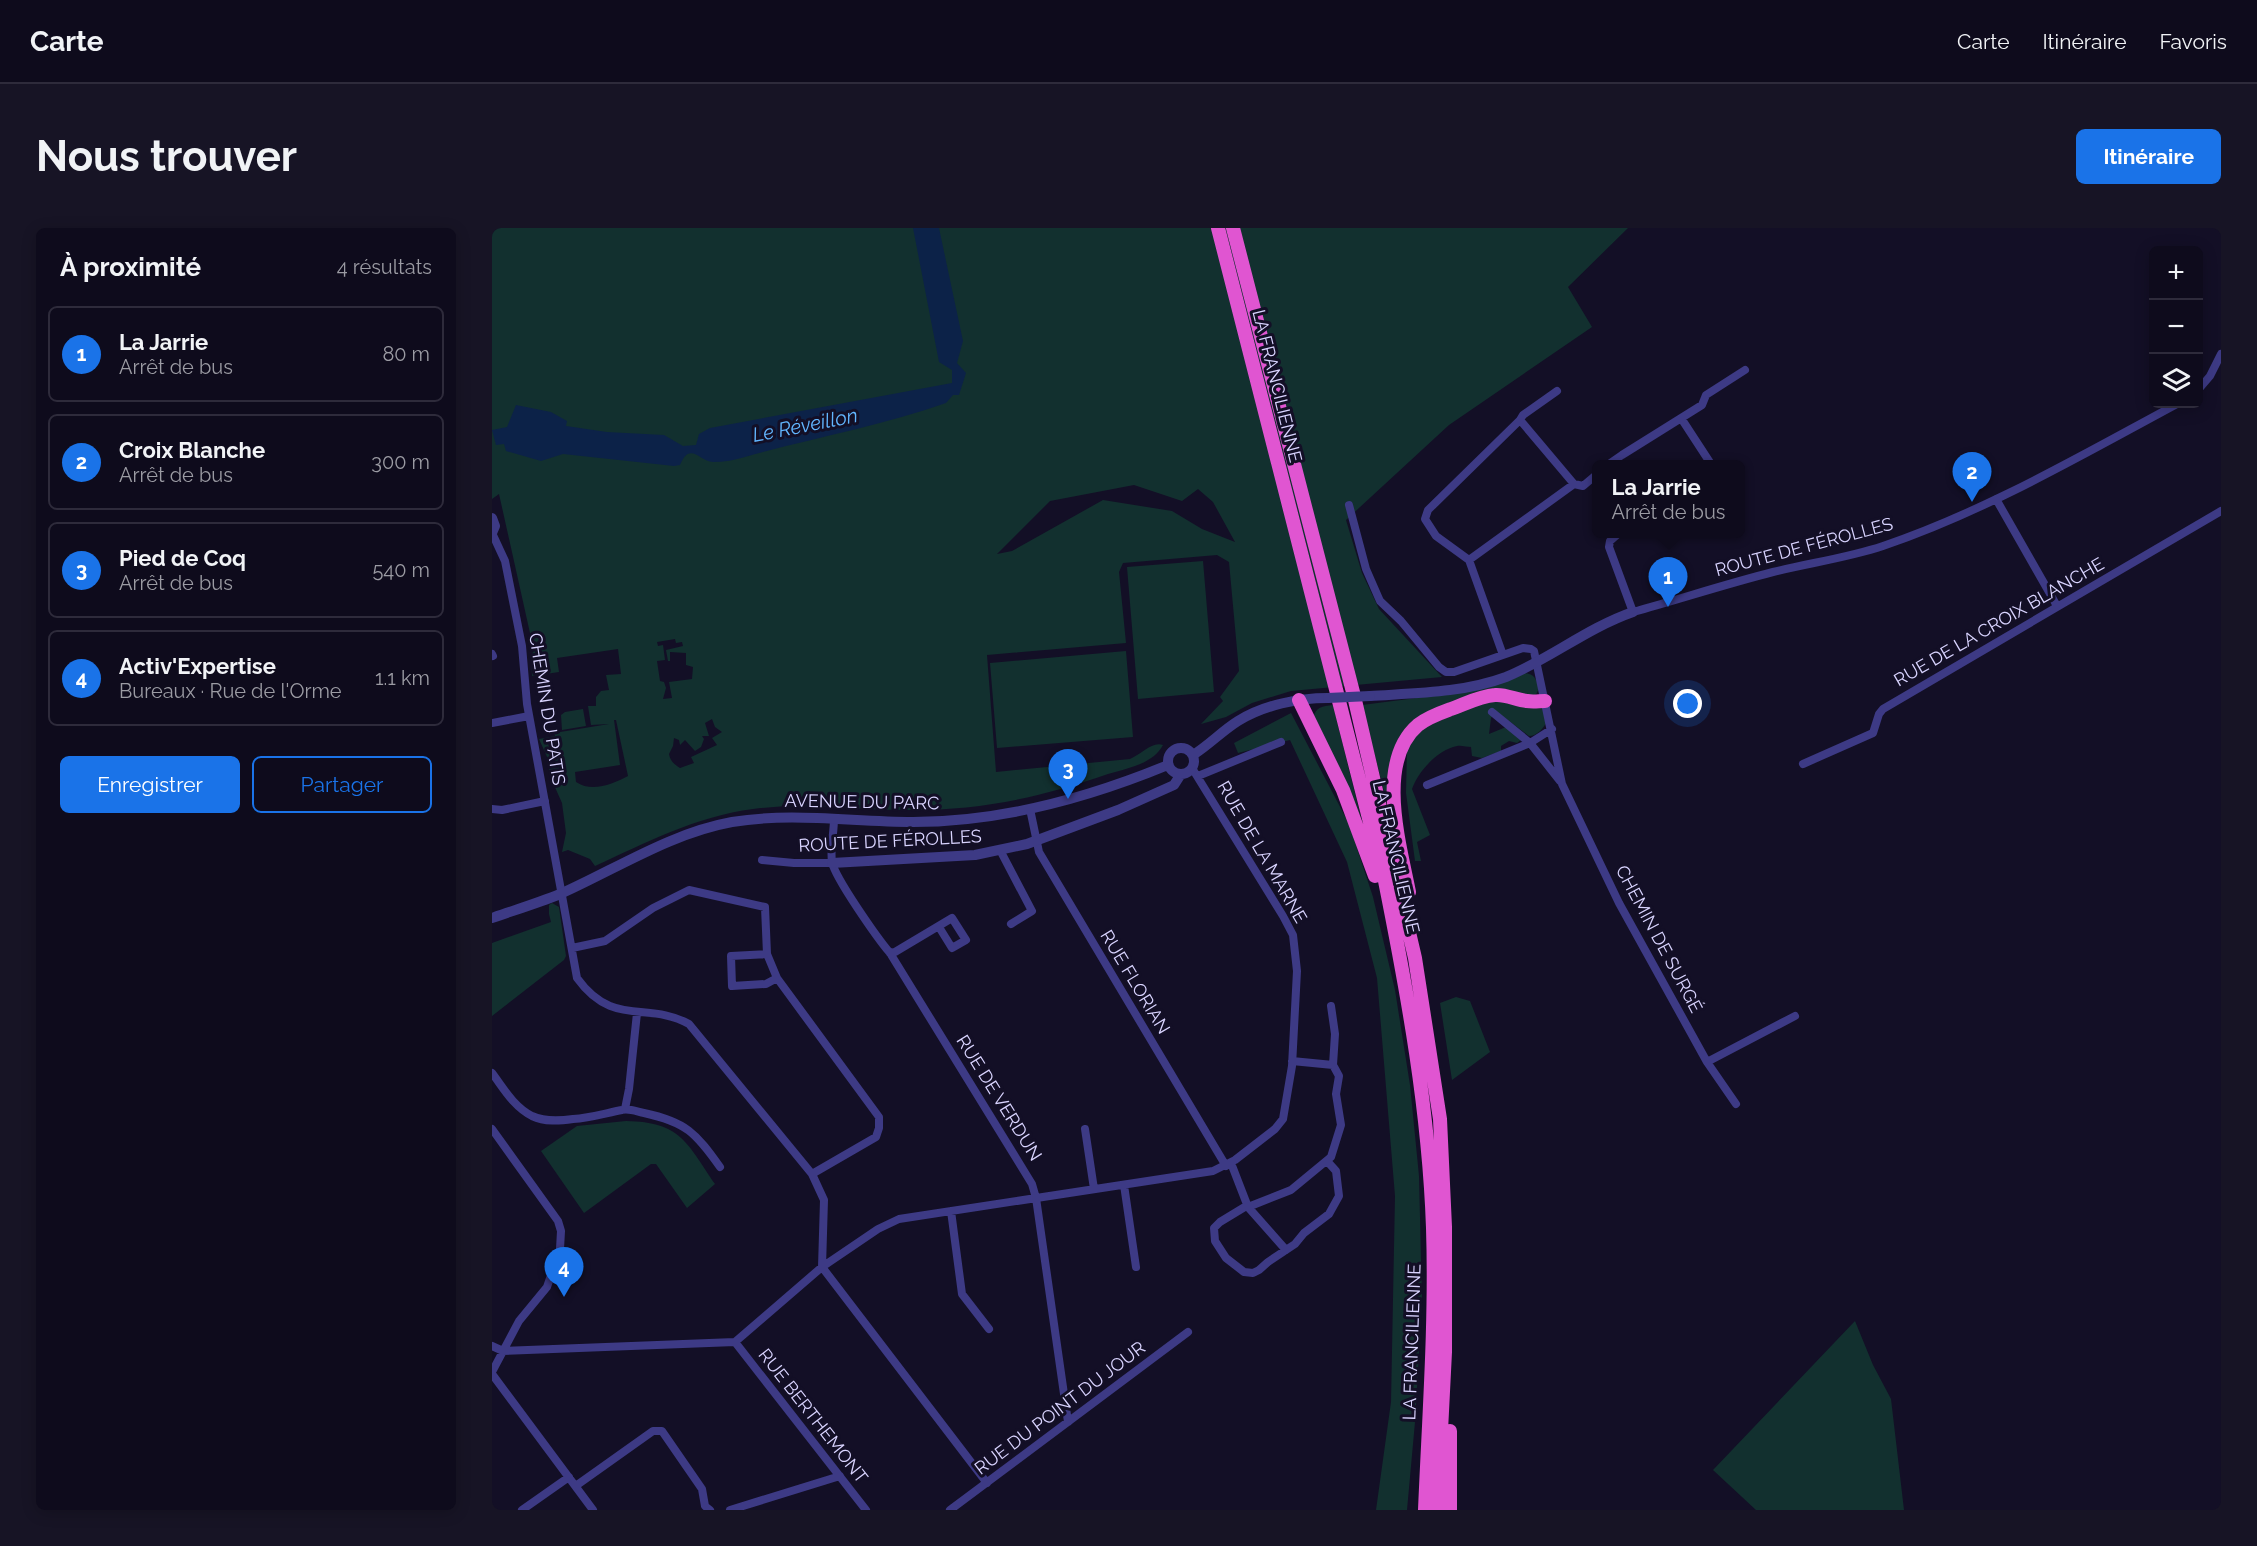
<!DOCTYPE html>
<html lang="fr">
<meta charset="utf-8">
<style>
:root{--surface:#0e0b1c;--page:#171425;--text:#f1f3f6;--muted:#9b9ba3;--line:#2e2b3b;--accent:#1a73e8}
body{margin:0;font-family:Raleway,sans-serif;background:var(--page);color:var(--text)}
.controls{position:absolute;right:18px;top:18px;display:grid;overflow:hidden;border-radius:9px;box-shadow:0 3px 15px #0003}
.controls button{width:54px;height:54px;display:grid;place-items:center;padding:0;border:0;border-bottom:2px solid var(--line);background:var(--surface);color:var(--text);font:30px sans-serif}
.you{position:absolute;left:1196px;top:476px;width:21px;height:21px;margin:-15px;border:4px solid #fff;border-radius:50%;background:#1a73e8;box-shadow:0 0 0 9px #1a73e833}
.badge{display:grid;place-items:center;width:39px;height:39px;border-radius:50%;background:var(--accent);color:#fff;font-size:20px;font-weight:700}
.pin{position:absolute;translate:-50% -50px;filter:drop-shadow(0 2px 3px #0008)}
.pin::after{content:'';position:absolute;top:32px;width:21px;height:18px;background:inherit;clip-path:polygon(0 0,100% 0,50% 100%)}
.popup{position:absolute;left:1100px;top:232px;width:153px;height:78px;box-sizing:border-box;display:grid;place-content:center;border-radius:9px;background:var(--surface);filter:drop-shadow(0 2px 4px #0005);font-size:20px;white-space:nowrap;color:var(--muted)}
.popup b{font-size:22px;color:var(--text)}
.popup::after{content:'';position:absolute;left:50%;top:100%;margin-left:-12px;border:12px solid transparent;border-top-color:var(--surface)}
.list{margin:0;padding:0;list-style:none}
h2{display:flex;justify-content:space-between;align-items:center;height:78px;margin:0;padding:0 24px;font-size:26px}
h2 small{font-size:20px;font-weight:400;color:var(--muted)}
.list li{display:grid;grid-template-columns:39px 1fr auto;gap:18px;align-items:center;box-sizing:border-box;height:96px;margin:0 12px 12px;padding:0 12px;border:2px solid var(--line);border-radius:9px}
.list b{display:block;font-size:22px;white-space:nowrap}
.list p{margin:0;font-size:20px;white-space:nowrap;color:var(--muted)}
.list em{font-size:20px;font-style:normal;color:var(--muted)}
.actions{display:flex;gap:12px;padding:18px 24px}
.actions a{flex:1;padding:14px 0;border:2px solid var(--accent);border-radius:9px;text-align:center;font-size:21px;color:var(--accent)}
.actions .main{background:var(--accent);color:#fff}
.icon{flex:none;width:33px;height:33px;fill:none;stroke:currentColor;stroke-width:2;stroke-linecap:round;stroke-linejoin:round}
.map{position:relative;flex:none;width:1729px;height:1282px;overflow:hidden;border-radius:9px}
header{display:flex;align-items:center;gap:36px;box-sizing:border-box;height:84px;padding:0 30px;background:var(--surface);border-bottom:2px solid var(--line)}
header strong{font-size:28px}
nav{display:flex;gap:33px;margin-inline-start:auto;font-size:21px}
.intro{display:flex;align-items:center;justify-content:space-between;box-sizing:border-box;height:144px;padding:0 36px}
h1{margin:0;font-size:42px}
.button{padding:15px 27px;border-radius:9px;background:var(--accent);color:#fff;font-size:21px;font-weight:700}
main{display:flex;gap:36px;padding:0 36px}
aside{flex:1;background:var(--surface);border-radius:9px;box-shadow:0 3px 15px #0003}
.map>svg:first-child{display:block}
</style>
<header>
<strong>Carte</strong>
<nav><a>Carte</a><a>Itinéraire</a><a>Favoris</a></nav>
</header>
<div class="intro"><h1>Nous trouver</h1><a class="button">Itinéraire</a></div>
<main>
<aside>
<h2>À proximité<small>4 résultats</small></h2>
<ul class="list">
<li><span class="badge">1</span><div><b>La Jarrie</b><p>Arrêt de bus</p></div><em>80 m</em></li>
<li><span class="badge">2</span><div><b>Croix Blanche</b><p>Arrêt de bus</p></div><em>300 m</em></li>
<li><span class="badge">3</span><div><b>Pied de Coq</b><p>Arrêt de bus</p></div><em>540 m</em></li>
<li><span class="badge">4</span><div><b>Activ'Expertise</b><p>Bureaux · Rue de l'Orme</p></div><em>1.1 km</em></li>
</ul>
<div class="actions"><a class="main">Enregistrer</a><a>Partager</a></div>
</aside>
<div class="map">
<svg width="1729" height="1282" viewBox="0 0 1729 1282">
<rect width="100%" height="100%" fill="#130f26"/>
<!-- green -->
<path fill="#12302f" fill-rule="evenodd" d="M0,0H1136L1076,59L1100,99L957,197L854,292L870,345L887,381L950,449L799,463L760,475L734,489L709,496L731,473L728,469L747,443L737,334L725,327L631,335L627,344L634,415L495,427L504,544L638,531C650,526 660,513 671,517C661,536 636,540 616,546C550,569 491,582 420,582C367,583 314,574 261,581C205,588 153,615 103,638L98,631L76,622L70,624L74,605L70,575L58,548L56,531L47,511L63,508L62,505L117,496L99,497L96,478H104V469L109,463L117,462L114,447L129,446L126,421L65,430L67,444L40,448L39,427L42,423L7,266L0,271ZM642,257L690,273L706,261L721,274L743,314L710,301L680,283L611,272L520,323L505,326L558,273ZM183,411L184,415L190,414L191,418L174,422L176,433H178V424L194,425V437L201,439L200,451L177,454L180,470L171,471L174,460L172,454L168,453L165,433L173,432L171,417L166,418L165,414ZM220,491L223,499L230,504L220,510L225,517L199,529L202,535L188,540C183,537 178,533 177,526L181,518L182,510L187,512L188,517L193,512L203,523L209,519L212,511L210,508H217L213,495ZM122,492H124L136,548C121,556 100,565 84,554L83,544L128,537Z
M711,333L722,464L646,471L635,339Z
M634,423L641,509L505,520L498,435Z
M1032,445C1043,446 1044,451 1047,460L1043,469L1014,464L920,498L897,583L870,477L971,464Z
M1004,472L1050,480L1055,493C1052,500 1045,508 1037,508L1004,483L999,490L997,506L1014,499L1029,512L1025,515L1017,513L1009,518V523L990,530L980,528L979,519C975,519 969,517 965,518C945,522 926,544 920,561L938,607L925,614L929,633H923L914,565L915,522L928,501L986,476Z
M841,477L874,610L821,490C824,479 830,478 841,477Z
M91,481L94,498L70,502L69,487L73,484Z
M799,485L857,596L881,669L903,762L918,857L927,948L930,1073L923,1194L915,1282H884L899,1174L903,968L885,750L855,634L798,512L746,525L742,515Z
M60,675L67,679L74,728L72,732L0,788V715L59,694L57,686V677Z
M964,769L978,773L998,824L960,852L948,775Z
M134,893C189,894 195,915 223,956L195,980L164,936H159L92,985L49,923L85,898Z
M1363,1093L1381,1137L1399,1171L1412,1282H1264L1221,1242Z"/>
<!-- water -->
<path fill="#0c2248" d="M421,0H447L471,113L465,135L474,145L467,167H461L454,175C389,198 320,210 253,229C243,232 232,234 221,234C207,233 198,213 188,237L182,238L71,226L49,233L14,223L12,216L4,217L0,202L15,199L24,177L59,184L75,193L74,198L115,204L172,207L191,218L204,217L207,206L218,200L460,155V142L447,134Z"/>
<g fill="none" stroke-linecap="round" stroke-linejoin="round">
<!-- minor -->
<path stroke="#3d3a85" stroke-width="8" d="M1706,162L1718,148L1729,126
M1189,190L1219,236
M1028,192L1031,187L1065,163
M1117,236L1130,227L1210,177L1214,167L1253,142
M1504,271L1565,378
M857,277L874,341L888,373L909,393L947,439L954,444H962L1031,420L1039,421L1042,423L1070,556L1127,675L1215,834L1244,876
M0,305L13,333L30,418L35,476L85,750C121,800 156,773 197,796L320,946L332,972L330,1039L495,1255
M1126,306L1118,313L1117,319L1141,384C1188,371 1234,356 1281,344C1317,335 1355,330 1391,318C1494,283 1590,227 1685,176
M977,332L1082,256L1091,258L1104,247
M0,426L1,428
M1011,427L977,332L944,308L933,291L936,282L1028,192L1082,256
M1000,484L1038,515L1068,553
M0,495L37,488
M1311,536L1381,505L1387,486L1391,481L1729,283
M706,548L789,514
M935,557L1038,515L1060,501
M0,581L10,582L53,573
M538,581L547,624L734,938
M342,591C342,604 338,621 340,634C343,650 386,711 398,725L540,956L544,970L576,1194
M508,622L540,683L519,696
M270,632L302,635H340
M80,720L113,713L161,680L197,662L273,679L275,726L285,750L387,889V900L384,909L320,946
M398,725L403,724L460,690L474,712L460,720L447,699
M275,726L239,728L240,758L274,756L285,750
M839,778L843,806L841,837
M1215,834L1303,788
M0,845C12,861 22,879 40,888C53,894 67,893 81,891C98,890 114,885 130,882C137,880 146,884 152,885C194,894 204,905 228,939
M133,881L137,861L145,785
M0,901L66,993L69,1003L68,1021L55,1059L27,1093L0,1144
M593,901L602,961
M739,935L756,979L794,1022
M632,957L644,1039
M756,977L728,994L722,1000L723,1013L734,1030L752,1044L761,1045L767,1042L776,1034L803,1016L812,1005L837,986L847,968L844,943L835,933
M756,979L799,962L839,929L849,897L844,866L847,848L841,837L800,833
M459,983L470,1066L497,1101
M243,1114L374,1282
M0,1118L11,1123L243,1114L330,1039L386,1001L407,991L721,943L743,932L783,901L791,891L800,838L805,743L801,707L791,688L700,540
M0,1146L101,1282
M85,1257L161,1203H170L210,1261L213,1278L218,1282
M30,1282L77,1249
M238,1282L348,1248
M458,1282L696,1104"/>
<!-- tertiary -->
<path stroke="#3d3a85" stroke-width="10" d="M0,290L3,298L0,305
M878,468C923,465 971,465 1014,449C1058,431 1095,400 1141,384
M676 533a13 13 0 1 1 26 0a13 13 0 1 1-26 0Z
M701,527C717,517 730,503 746,493C772,477 806,470 836,470
M340,635L483,627L535,616L626,582L682,557L689,546
M0,690C23,682 46,675 68,666C124,641 179,605 240,594C300,584 360,594 421,594C508,594 596,570 676,537"/>
<!-- trunk -->
<path stroke="#e055d1" stroke-width="14" d="M726,0L893,653C916,768 937,883 941,1000C944,1094 937,1188 933,1282
M741,0L862,468L923,730L948,891L953,999V1124L945,1282
M807,472L851,562L883,648
M917,664C908,617 883,534 926,497C936,489 948,485 959,481C973,476 988,468 1003,467C1014,466 1024,472 1035,473C1041,474 1047,473 1053,473
M958,1203V1282"/>
<!-- tertiary-bridge -->
<path stroke="#3d3a85" stroke-width="10" d="M836,470L878,468"/>
</g>
<g text-anchor="middle" stroke-width="6" stroke-linejoin="round" paint-order="stroke">
<!-- street labels -->
<g font-size="18" fill="#d9d4ff" stroke="#130f26">
<text transform="translate(785 158) rotate(76)" y="6">LA FRANCILIENNE</text>
<text transform="translate(1312 319) rotate(-15)" y="6">ROUTE DE FÉROLLES</text>
<text transform="translate(1507 394) rotate(-30)" y="6">RUE DE LA CROIX BLANCHE</text>
<text transform="translate(55 481) rotate(81)" y="6">CHEMIN DU PATIS</text>
<text transform="translate(370 574) rotate(1)" y="6">AVENUE DU PARC</text>
<text transform="translate(398 613) rotate(-3)" y="6">ROUTE DE FÉROLLES</text>
<text transform="translate(770 624) rotate(60)" y="6">RUE DE LA MARNE</text>
<text transform="translate(904 629) rotate(77)" y="6">LA FRANCILIENNE</text>
<text transform="translate(1167 711) rotate(62)" y="6">CHEMIN DE SURGÉ</text>
<text transform="translate(643 754) rotate(59)" y="6">RUE FLORIAN</text>
<text transform="translate(507 870) rotate(58)" y="6">RUE DE VERDUN</text>
<text transform="translate(920 1114) rotate(-88)" y="6">LA FRANCILIENNE</text>
<text transform="translate(568 1180) rotate(-37)" y="6">RUE DU POINT DU JOUR</text>
<text transform="translate(321 1188) rotate(52)" y="6">RUE BERTHEMONT</text>
</g>
<!-- water labels -->
<g font-size="20" font-style="italic" fill="#62b6ff" stroke="#130f26">
<text transform="translate(313 197) rotate(-11)" y="7">Le Réveillon</text>
</g>
</g>
</svg>
<div class="controls">
<button>+</button>
<button>−</button>
<button><svg class="icon" aria-label="layers" viewBox="0 0 24 24"><path d="M12 4l9 5-9 5-9-5zM3 14l9 5 9-5"/></svg></button>
</div>
<div class="you"></div>
<div class="pin badge" style="left:1176px;top:379px">1</div>
<div class="popup"><b>La Jarrie</b>Arrêt de bus</div>
<div class="pin badge" style="left:1480px;top:274px">2</div>
<div class="pin badge" style="left:576px;top:571px">3</div>
<div class="pin badge" style="left:72px;top:1069px">4</div>
</div>
</main>
